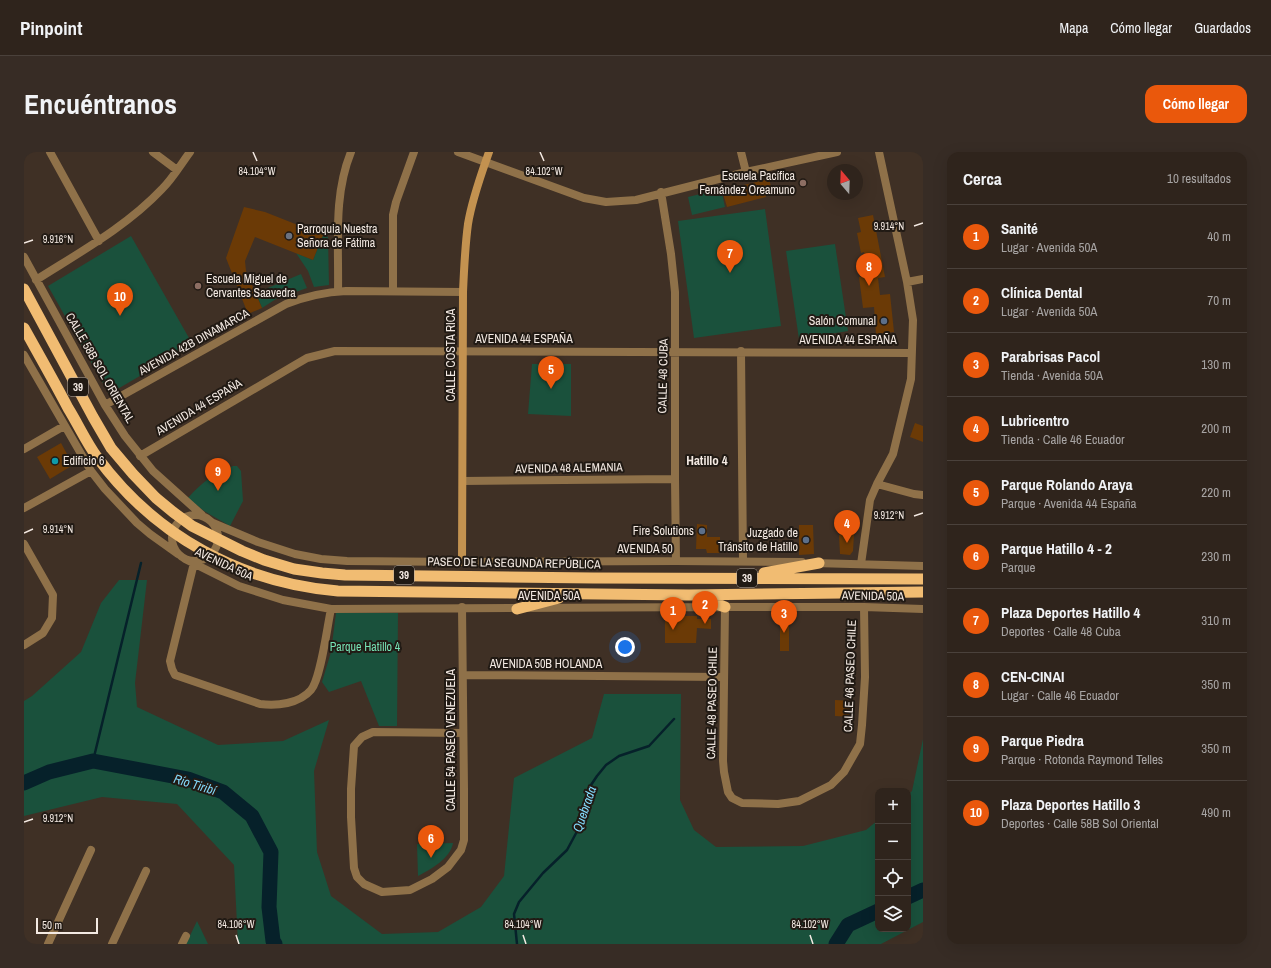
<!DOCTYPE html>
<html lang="es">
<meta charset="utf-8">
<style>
:root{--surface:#2f241c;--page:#372c25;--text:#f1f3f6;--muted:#a7a4a3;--line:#4a413b;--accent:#ea580c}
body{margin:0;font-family:"Archivo Narrow",sans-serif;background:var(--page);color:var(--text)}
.controls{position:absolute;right:12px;bottom:12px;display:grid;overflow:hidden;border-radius:8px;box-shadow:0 4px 16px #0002}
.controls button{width:36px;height:36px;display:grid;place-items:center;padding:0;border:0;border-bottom:1px solid var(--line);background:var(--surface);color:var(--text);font:20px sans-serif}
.compass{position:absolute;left:803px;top:12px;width:36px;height:36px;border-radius:50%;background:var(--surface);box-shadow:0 4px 16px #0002;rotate:341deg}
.scale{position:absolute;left:12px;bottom:10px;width:62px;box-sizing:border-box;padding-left:4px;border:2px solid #f4eae3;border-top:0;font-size:11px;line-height:14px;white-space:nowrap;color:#f4eae3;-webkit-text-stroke:3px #211a14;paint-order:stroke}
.you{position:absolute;left:601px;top:495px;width:14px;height:14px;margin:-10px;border:3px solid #fff;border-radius:50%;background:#1a73e8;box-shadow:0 0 0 6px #1a73e833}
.badge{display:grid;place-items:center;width:26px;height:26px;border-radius:50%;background:var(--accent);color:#fff;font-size:13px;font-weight:700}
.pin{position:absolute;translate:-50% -33px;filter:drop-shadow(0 1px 2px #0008)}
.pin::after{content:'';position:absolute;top:21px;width:14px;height:12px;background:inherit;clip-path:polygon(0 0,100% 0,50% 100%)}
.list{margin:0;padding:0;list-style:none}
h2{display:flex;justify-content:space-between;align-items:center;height:52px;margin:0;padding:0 16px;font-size:17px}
h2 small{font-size:13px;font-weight:400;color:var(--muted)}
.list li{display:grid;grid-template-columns:26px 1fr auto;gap:12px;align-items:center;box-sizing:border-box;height:64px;padding:0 16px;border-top:1px solid var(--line)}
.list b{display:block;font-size:15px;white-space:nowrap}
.list p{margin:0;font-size:13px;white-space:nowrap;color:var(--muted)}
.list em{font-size:13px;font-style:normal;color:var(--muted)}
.icon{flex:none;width:22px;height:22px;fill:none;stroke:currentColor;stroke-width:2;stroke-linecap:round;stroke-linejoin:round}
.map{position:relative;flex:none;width:899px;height:792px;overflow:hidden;border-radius:12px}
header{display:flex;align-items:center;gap:24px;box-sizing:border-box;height:56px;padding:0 20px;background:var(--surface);border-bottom:1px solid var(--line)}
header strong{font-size:19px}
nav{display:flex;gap:22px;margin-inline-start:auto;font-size:14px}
.intro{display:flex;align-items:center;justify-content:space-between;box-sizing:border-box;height:96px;padding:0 24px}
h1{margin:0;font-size:28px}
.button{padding:10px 18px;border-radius:12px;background:var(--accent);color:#fff;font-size:14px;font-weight:700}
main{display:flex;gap:24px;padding:0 24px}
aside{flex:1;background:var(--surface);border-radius:12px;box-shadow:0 4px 16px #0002}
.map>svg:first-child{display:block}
</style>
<header>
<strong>Pinpoint</strong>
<nav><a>Mapa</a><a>Cómo llegar</a><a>Guardados</a></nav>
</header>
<div class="intro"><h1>Encuéntranos</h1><a class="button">Cómo llegar</a></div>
<main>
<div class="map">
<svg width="899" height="792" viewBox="0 0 899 792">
<rect width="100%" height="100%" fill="#3f3025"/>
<!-- green -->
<path fill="#1a513c" d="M697,37L701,55L668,63L664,45Z
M741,57L757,174L670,186L654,69Z
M299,83L304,85L305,133L290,135L284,119L272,101L289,108Z
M107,84L169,193L85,242L24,134Z
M811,92L824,179L775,187L762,99Z
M277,122L283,136L252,147L238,156L232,141Z
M508,212H547V264L504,262Z
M209,314H213L217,319L219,349L206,374L180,359L164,346C177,331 190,321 209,314Z
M95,428H123L111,531L113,555L194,593L259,589L305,568L290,619L293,700L307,744L358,782L414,780L457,755L480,724L490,626L568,586L580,542H657L656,648L670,678L692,695L779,694L842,678L854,668V777H884V643L888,639L899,587V770L857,792H214L210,713L153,652L78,645L0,664V549L8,544L57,500L77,451Z
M312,461H374L373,574H355L337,529L305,540L298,530L307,500Z
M429,691C426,707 407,717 394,724L393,692Z
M173,769L184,792H162Z"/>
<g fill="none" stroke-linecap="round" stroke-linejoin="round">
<!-- stream -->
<path stroke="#06212a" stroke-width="2.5" d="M69,609L117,411
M493,792L490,762L495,750L519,721L543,698L557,672L565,636L573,624L582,613L595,604L625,594L650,567"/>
<!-- river -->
<path stroke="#06212a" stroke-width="15" d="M0,631L25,620L69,609L164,627L199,640L228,664L247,700L245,755L249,789L251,792
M884,745L899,738
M812,792L824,773L854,759"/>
</g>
<!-- building -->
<path fill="#6b3a06" d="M745,27L748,38L741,40L742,45L703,55L698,38Z
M220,55L241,60L299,83L289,108L231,85L221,109L222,119L238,156L224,162L202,106Z
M849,63L861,125L854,126L856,143L866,142L870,180L852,182L850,155L839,156L835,125L840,124L839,116L843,115L840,100L837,101L833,81L837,80L834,66Z
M891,271L899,274V290L886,285Z
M37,291L49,313L26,327L13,305Z
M673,372L683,373V385H696V401H683L682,397H672Z
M775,373H789L790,402L775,403Z
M830,382L829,399L826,403L816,402L815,383Z
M641,464H673V467H687V477L673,476L672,491H641Z
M756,464H765V499H756Z
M811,548L830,549V565L811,564Z"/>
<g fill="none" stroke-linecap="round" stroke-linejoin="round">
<!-- minor -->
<path stroke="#8f7149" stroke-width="8" d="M26,0L75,89
M129,0L153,18
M434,0L560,46L582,50L612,48L722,20L813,0
M717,0L722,20
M637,40L647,102L651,140V327L652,409
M0,105L81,253L101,284L129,319L178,363
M12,128C56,100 102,75 138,37C149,26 157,12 166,0
M883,130L899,127
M314,139C315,92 309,44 327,0
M369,139V63L372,50L390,0
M717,199L719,409
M0,203L67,319L81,337L113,371L126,382L154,402
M81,253L262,152C280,145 302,140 322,139L439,140
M0,297L40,274
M116,304L271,213L283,206L311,199L887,201
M439,329L651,327
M853,332L890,342L899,343
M0,356L67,319
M148 386a23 23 0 1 1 46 0a23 23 0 1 1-46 0Z
M189,371L234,390L271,402L297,407L323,409L438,410L652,409L778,410
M0,392L29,443L28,466L19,481L0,493
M161,407L215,434L259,448L307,457L701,455H840L899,457
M170,411L146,509L148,517L151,523L236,552C253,554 275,552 287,538C297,526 303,475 307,457
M790,411L899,414
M837,412L846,348L853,332L869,302L887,227L889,168L883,130L855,0
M438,455L440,637V688L437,698L424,715L408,727L386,738L358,740L340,732L333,725L330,716L327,665V637L330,594L338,585L349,580L439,581
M701,455L699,609L700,620L704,640L708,646L718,651L754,652L775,649L807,633L820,620L836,592L838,573L841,525L840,455
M439,523L700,525
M24,792L67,698
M88,792L122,719
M158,792L162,784"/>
<!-- secondary -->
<path stroke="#c39250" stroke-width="8" d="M438,410L439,140C440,117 441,94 444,72C448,47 457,23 465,0"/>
<!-- trunk -->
<path stroke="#f1bc72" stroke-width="11" d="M0,137L69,265L87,296L109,322L132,346L149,360L168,374L218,399L240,408L270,417L298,421L321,423L569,426L899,427
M0,176C15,203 30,229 44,256C54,272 62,290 73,305C131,384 217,431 314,439L665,443L899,440
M740,421L795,411
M674,445L701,455
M493,457L535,446"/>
</g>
<!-- ticks -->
<path fill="none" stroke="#f4eae3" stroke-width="1.5" d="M229,0L233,9M516,0L520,9M890,74L899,71M0,91L9,88M890,364L899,361M0,381L9,377M0,670L9,667M212,783L215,792M499,783L502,792M786,783L789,792"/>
<!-- markers -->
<g fill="#8d6e63" stroke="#211a14" stroke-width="1.5">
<circle cx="779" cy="31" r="4"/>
<circle cx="174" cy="134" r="4"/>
</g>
<circle fill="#6b7280" stroke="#211a14" stroke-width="1.5" cx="265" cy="84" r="4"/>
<g fill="#5c6f8a" stroke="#211a14" stroke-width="1.5">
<circle cx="860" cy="169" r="4"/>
<circle cx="678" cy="379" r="4"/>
<circle cx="782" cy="388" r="4"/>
</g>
<circle fill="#0f9aa8" stroke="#211a14" stroke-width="1.5" cx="31" cy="309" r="4"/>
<g text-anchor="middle" stroke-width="4" stroke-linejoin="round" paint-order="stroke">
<!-- shield labels -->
<g fill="#211a14" stroke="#b5aca5" stroke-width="1">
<rect x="44" y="226" width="20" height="18" rx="3"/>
<rect x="370" y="414" width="20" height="18" rx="3"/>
<rect x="713" y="417" width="20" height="18" rx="3"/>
</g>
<g font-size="11" font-weight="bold" fill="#f4eae3">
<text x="54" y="239">39</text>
<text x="380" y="427">39</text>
<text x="723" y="430">39</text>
</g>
<!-- poi labels -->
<g font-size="12" fill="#f4eae3" stroke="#211a14" text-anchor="end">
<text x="771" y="28">Escuela Pacífica<tspan x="771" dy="14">Fernández Oreamuno</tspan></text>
<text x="273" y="81" text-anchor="start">Parroquia Nuestra<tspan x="273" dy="14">Señora de Fátima</tspan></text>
<text x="182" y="131" text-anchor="start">Escuela Miguel de<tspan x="182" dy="14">Cervantes Saavedra</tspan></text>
<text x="852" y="173">Salón Comunal</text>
<text x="39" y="313" text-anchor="start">Edificio 6</text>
<text x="670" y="383">Fire Solutions</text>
<text x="774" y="385">Juzgado de<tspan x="774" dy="14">Tránsito de Hatillo</tspan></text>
</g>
<!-- street labels -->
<g font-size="12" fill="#f4eae3" stroke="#211a14">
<text x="500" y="191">AVENIDA 44 ESPAÑA</text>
<text x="824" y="192">AVENIDA 44 ESPAÑA</text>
<text transform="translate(170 190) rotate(-29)" y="4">AVENIDA 42B DINAMARCA</text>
<text transform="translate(427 203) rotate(-90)" y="4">CALLE COSTA RICA</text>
<text transform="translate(76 216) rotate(60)" y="4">CALLE 58B SOL ORIENTAL</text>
<text transform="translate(639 224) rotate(-89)" y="4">CALLE 48 CUBA</text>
<text transform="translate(175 255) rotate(-31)" y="4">AVENIDA 44 ESPAÑA</text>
<text transform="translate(545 316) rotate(-1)" y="4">AVENIDA 48 ALEMANIA</text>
<text x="621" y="401">AVENIDA 50</text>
<text transform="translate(490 411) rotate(1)" y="4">PASEO DE LA SEGUNDA REPÚBLICA</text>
<text transform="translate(200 412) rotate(25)" y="4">AVENIDA 50A</text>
<text x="525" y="448">AVENIDA 50A</text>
<text transform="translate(849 444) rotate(1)" y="4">AVENIDA 50A</text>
<text x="522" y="516">AVENIDA 50B HOLANDA</text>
<text transform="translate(826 524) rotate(-88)" y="4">CALLE 46 PASEO CHILE</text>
<text transform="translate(688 551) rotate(-89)" y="4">CALLE 48 PASEO CHILE</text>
<text transform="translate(427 588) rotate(-90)" y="4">CALLE 54 PASEO VENEZUELA</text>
</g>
<!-- park labels -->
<g font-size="12" fill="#76e2b5" stroke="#211a14">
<text x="341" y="499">Parque Hatillo 4</text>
</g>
<!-- neighbourhood labels -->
<g font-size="13" font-weight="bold" fill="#f4eae3" stroke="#211a14">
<text x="683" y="313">Hatillo 4</text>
</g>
<!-- water labels -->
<g font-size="13" font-style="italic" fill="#84dbfd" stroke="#211a14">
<text transform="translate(171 632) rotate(17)" y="5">Río Tiribí</text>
<text transform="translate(560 657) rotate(-71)" y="5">Quebrada</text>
</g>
</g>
<g font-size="10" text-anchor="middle" fill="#f4eae3" stroke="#211a14" stroke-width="4" stroke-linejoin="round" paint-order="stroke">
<text x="233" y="23">84.104°W</text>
<text x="520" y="23">84.102°W</text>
<text x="865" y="78">9.914°N</text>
<text x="34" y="91">9.916°N</text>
<text x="865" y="367">9.912°N</text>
<text x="34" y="381">9.914°N</text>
<text x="34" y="670">9.912°N</text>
<text x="212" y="776">84.106°W</text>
<text x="499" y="776">84.104°W</text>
<text x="786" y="776">84.102°W</text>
</g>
</svg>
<div class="controls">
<button>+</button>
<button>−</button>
<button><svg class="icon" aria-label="locate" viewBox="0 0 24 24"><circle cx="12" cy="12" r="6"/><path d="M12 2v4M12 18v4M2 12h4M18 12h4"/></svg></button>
<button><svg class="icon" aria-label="layers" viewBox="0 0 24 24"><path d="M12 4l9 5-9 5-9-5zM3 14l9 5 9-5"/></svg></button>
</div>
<svg class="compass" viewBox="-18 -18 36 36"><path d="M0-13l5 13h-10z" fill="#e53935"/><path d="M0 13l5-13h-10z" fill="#a7a4a3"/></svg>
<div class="scale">50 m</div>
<div class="you"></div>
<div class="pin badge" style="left:649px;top:478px">1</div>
<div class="pin badge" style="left:681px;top:472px">2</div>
<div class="pin badge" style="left:760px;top:481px">3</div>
<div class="pin badge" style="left:823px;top:391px">4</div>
<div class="pin badge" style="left:527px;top:237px">5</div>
<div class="pin badge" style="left:407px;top:706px">6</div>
<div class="pin badge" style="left:706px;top:121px">7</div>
<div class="pin badge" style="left:845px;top:134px">8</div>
<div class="pin badge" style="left:194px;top:339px">9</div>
<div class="pin badge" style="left:96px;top:164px">10</div>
</div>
<aside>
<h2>Cerca<small>10 resultados</small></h2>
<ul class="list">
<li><span class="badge">1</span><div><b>Sanité</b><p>Lugar · Avenida 50A</p></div><em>40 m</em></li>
<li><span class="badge">2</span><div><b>Clínica Dental</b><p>Lugar · Avenida 50A</p></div><em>70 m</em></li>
<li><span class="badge">3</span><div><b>Parabrisas Pacol</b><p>Tienda · Avenida 50A</p></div><em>130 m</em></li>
<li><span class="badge">4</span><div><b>Lubricentro</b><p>Tienda · Calle 46 Ecuador</p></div><em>200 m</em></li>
<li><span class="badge">5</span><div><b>Parque Rolando Araya</b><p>Parque · Avenida 44 España</p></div><em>220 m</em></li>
<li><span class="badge">6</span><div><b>Parque Hatillo 4 - 2</b><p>Parque</p></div><em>230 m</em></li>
<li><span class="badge">7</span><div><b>Plaza Deportes Hatillo 4</b><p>Deportes · Calle 48 Cuba</p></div><em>310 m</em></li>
<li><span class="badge">8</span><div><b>CEN-CINAI</b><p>Lugar · Calle 46 Ecuador</p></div><em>350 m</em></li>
<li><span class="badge">9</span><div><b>Parque Piedra</b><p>Parque · Rotonda Raymond Telles</p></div><em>350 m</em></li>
<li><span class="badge">10</span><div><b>Plaza Deportes Hatillo 3</b><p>Deportes · Calle 58B Sol Oriental</p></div><em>490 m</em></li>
</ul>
</aside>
</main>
